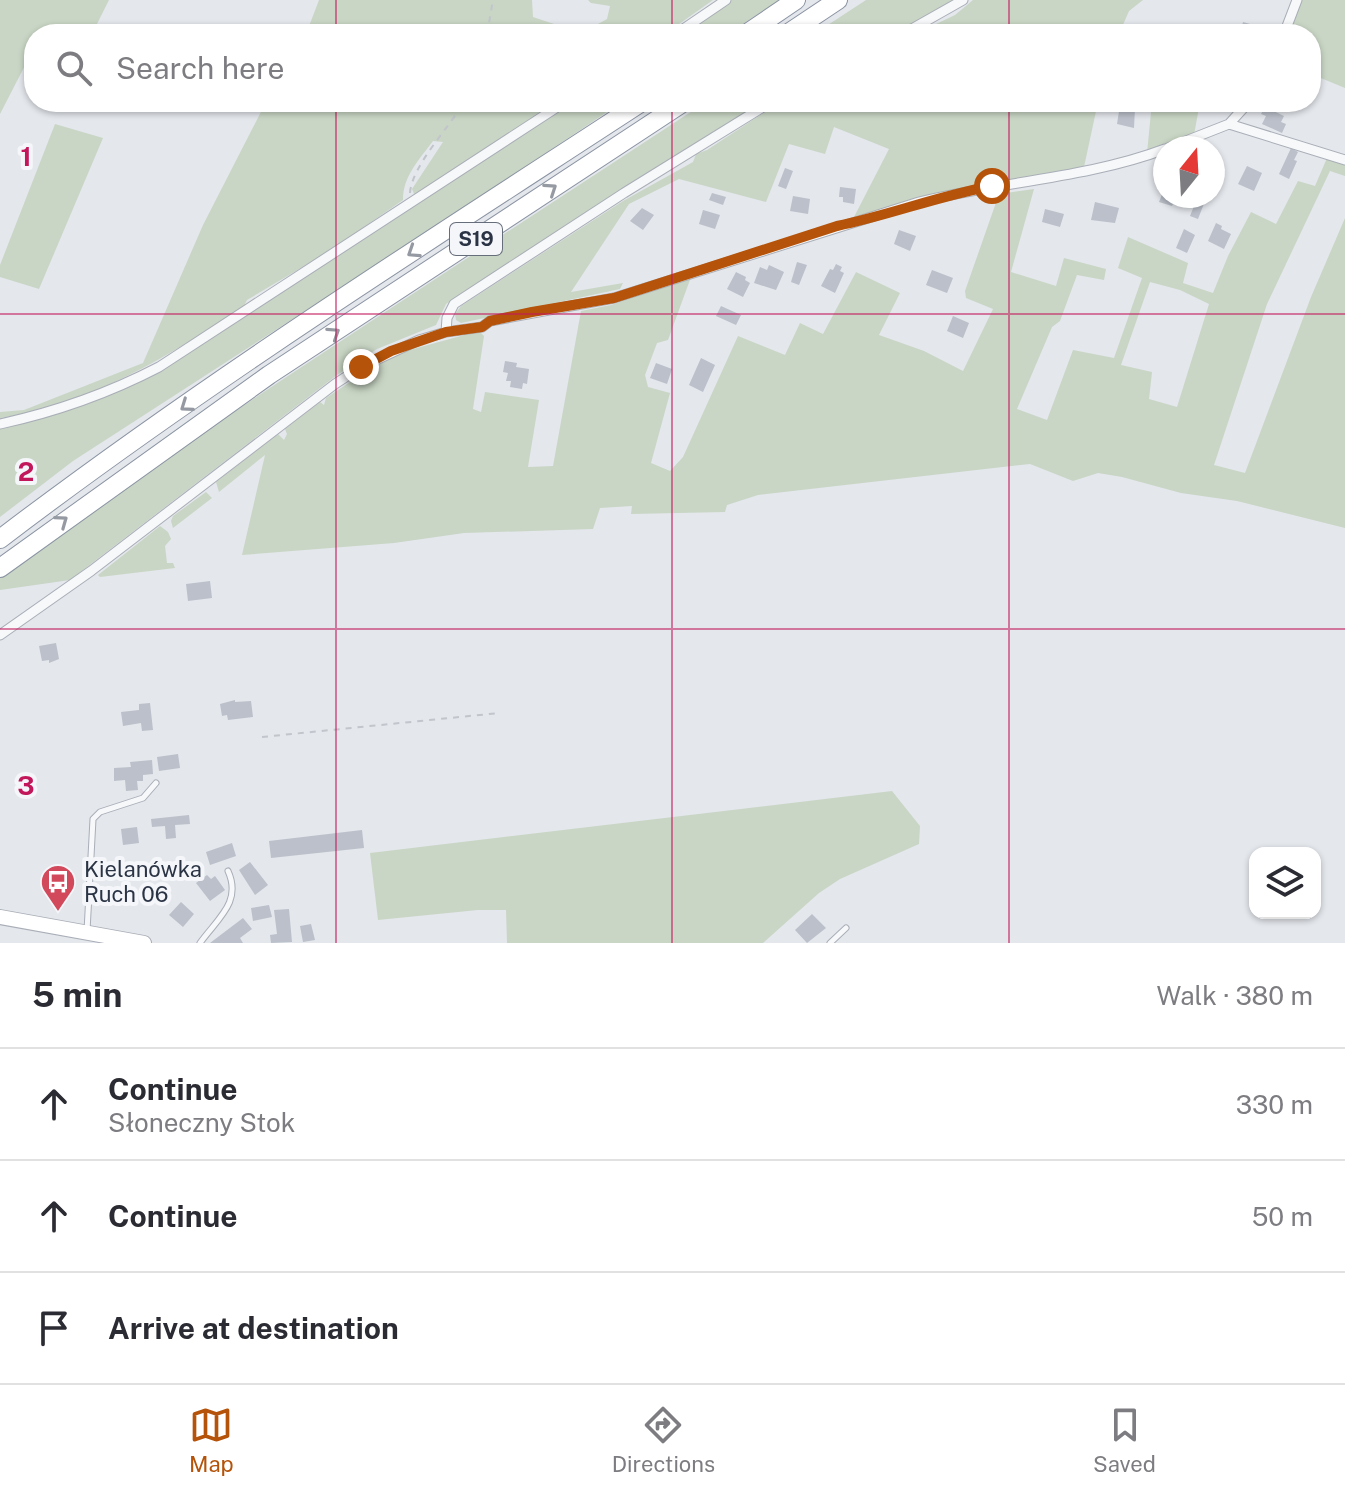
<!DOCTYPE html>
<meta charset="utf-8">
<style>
:root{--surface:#fff;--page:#f7f7f7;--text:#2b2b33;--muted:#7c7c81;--line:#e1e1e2;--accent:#b45309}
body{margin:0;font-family:"Public Sans",sans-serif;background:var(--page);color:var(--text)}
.controls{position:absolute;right:24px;bottom:24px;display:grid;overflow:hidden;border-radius:16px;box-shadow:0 2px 6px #0004}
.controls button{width:72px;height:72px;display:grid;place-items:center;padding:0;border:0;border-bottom:2px solid var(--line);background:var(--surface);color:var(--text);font:40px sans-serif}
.compass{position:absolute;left:1153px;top:136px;width:72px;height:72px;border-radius:50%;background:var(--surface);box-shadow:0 2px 6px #0004;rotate:18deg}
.stop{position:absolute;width:24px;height:24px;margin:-18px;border:6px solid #b45309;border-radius:50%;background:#fff}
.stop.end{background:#b45309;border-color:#fff;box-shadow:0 2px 8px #0008}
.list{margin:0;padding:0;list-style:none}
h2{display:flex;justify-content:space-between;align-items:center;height:104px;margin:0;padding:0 32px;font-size:34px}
h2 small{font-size:26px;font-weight:400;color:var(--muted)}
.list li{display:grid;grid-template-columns:52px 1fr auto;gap:24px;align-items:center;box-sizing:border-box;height:112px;padding:0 32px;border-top:2px solid var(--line)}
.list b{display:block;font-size:30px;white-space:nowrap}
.list p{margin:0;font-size:26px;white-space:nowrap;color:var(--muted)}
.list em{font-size:26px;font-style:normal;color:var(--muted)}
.icon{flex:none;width:44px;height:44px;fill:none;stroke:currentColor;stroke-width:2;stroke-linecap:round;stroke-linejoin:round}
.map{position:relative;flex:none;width:1345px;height:943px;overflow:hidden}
.search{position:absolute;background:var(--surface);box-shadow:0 2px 6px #0004;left:24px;right:24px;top:24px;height:88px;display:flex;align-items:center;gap:20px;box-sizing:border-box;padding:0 28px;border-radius:32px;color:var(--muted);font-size:30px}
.sheet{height:440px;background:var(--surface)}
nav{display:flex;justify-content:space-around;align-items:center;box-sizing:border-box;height:112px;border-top:2px solid var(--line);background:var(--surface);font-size:22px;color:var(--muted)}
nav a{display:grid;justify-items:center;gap:4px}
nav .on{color:var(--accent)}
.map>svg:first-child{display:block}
</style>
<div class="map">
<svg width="1345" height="943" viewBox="0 0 1345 943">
<rect width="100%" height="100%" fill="#e4e7ec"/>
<!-- green -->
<path fill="#c9d6c5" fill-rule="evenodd" d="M0,0H109L92,34H61L46,27L41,34H34V48L0,114Z
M319,0H532L533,17L581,33L306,34Z
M588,0H713L665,34H588L589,29L607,19L610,6L591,3Z
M732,0H780L727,34H683Z
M866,0H952L931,15L891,34H814Z
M973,0H1143L1129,11L1119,34H915L955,15Z
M1302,0H1345V88L1311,74V34H1289Z
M266,102H556L428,189L414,194L412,189L443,142L433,141C419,160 403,176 403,200L328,252L247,300L244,306C168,357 92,403 0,418V412L24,410L143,363L203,225Z
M573,102H622L438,225L73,461L0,517V426C61,415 118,394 172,363Z
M706,102H765L446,304L436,325L377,349L337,375L70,580L0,590V578C96,504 196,437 297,370C433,280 570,191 706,102Z
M780,102H1098L1084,167L920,197L854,217L889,149L834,127L825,154L789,144L766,202L679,179L629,204L571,292L623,283L620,289L461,323L456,320L455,314L461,306L623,201L693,162L696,154L707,150Z
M1152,102H1200L1194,135L1147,153Z
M55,124L103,138L39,289L0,277V265Z
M1327,158L1345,165V176L1330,171L1267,304L1214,465L1245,473L1311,297L1345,218V528L1237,501L1181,493L1122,477L1098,473L1073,481L1030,464L758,495L727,505L725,512L631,514L632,506L600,508L593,529L464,533L394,543L242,555L265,455L219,492L216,482L278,434L284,440L287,434L285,429L320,402L324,405L326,398L371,368L406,351L479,331L484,336L473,409L481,412L485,392L539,400L528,467L553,466L581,311L611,305L691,277L668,340L657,343L645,375L648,387L670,393L651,463L670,471L683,457L738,336L785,355L800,323L823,334L856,272L900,293L879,335L924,351L963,371L993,309L966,298L965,291L999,194L1034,189L1011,272L1056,286L1064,258L1106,269L1104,280L1077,275L1060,321L1052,327L1017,409L1047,420L1073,350L1114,358L1142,278L1118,268L1128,237L1188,263L1183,283L1213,293L1228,256L1251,212L1276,224L1298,181L1315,186ZM1150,282L1180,290L1209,304L1177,407L1149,399L1152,372L1121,365Z
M206,492L212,498L173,528L171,521L173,516Z
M160,526L168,532L171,539L165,546L167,563H173L175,568L100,577L98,575Z
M892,791L920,826L919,844L840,879L819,893L763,943H507L506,910H478L378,920L370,853Z"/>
<!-- building -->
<path fill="#bbc0ca" d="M1243,22L1257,26L1254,34H1230L1234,24L1242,26Z
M1120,105L1135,108L1134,128L1117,124Z
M1265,107L1284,116L1281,122L1286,124L1282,133L1262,124L1266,116L1261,114Z
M1291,148L1298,152L1294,160L1297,161L1289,179L1279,174Z
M1247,166L1262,173L1254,191L1238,184Z
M785,168L793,171L786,189L778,186Z
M840,187L856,189L854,204L843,202V197H839Z
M1163,192L1165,196L1176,197L1172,206L1159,202Z
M712,193L726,197L723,205L709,200Z
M793,196L810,199L808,214L790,211Z
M1198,196H1207L1198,219L1190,216Z
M1095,202L1119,208L1115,223L1091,220Z
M642,208L654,215L643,230L630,221Z
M1045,209L1064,214L1060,227L1042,222Z
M703,210L720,215L715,229L699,224Z
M1216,223L1222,226L1221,229L1231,234L1224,249L1208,241Z
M1184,229L1195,235L1187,253L1176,248Z
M899,230L916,236L910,251L894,244Z
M797,262L807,265L799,285L791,282Z
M836,264L842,267L840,271L844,273L835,293L821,286L830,269L833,270Z
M769,265L784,272L776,290L754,283L760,267L767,270Z
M932,270L953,278L947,293L926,285Z
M736,272L746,277L745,280L750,283L743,297L727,289Z
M721,306L741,315L736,325L716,316Z
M953,316L969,323L963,338L947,331Z
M701,358L715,365L703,392L689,385Z
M505,361L517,363L516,367L529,369L527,384L523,383L522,389L510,387L511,381H506L508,373L503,372Z
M656,363L672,369L667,384L650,378Z
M210,581L212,598L188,601L186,584Z
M56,643L59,659L49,663V660L42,661L39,646Z
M235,700V702L251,701L253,717L228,720L227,715L222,716L220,704Z
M150,703L153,730L142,731L141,723L123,726L121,712L139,710V704Z
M178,754L180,768L159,771L157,757Z
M152,760L153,774L143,775V781H137L138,790L126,791L125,780L114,781V768L131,767L130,762Z
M189,815L190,824L175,825L176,838L166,839L165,826L152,827L151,819Z
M137,827L139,843L123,845L121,829Z
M362,830L364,848L271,858L269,841Z
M232,843L236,856L210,865L206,852Z
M250,862L268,885L255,895L239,870Z
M207,875L211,879L215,876L225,890L210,901L196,883Z
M181,902L194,914L183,927L169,915Z
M269,905L272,917L253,921L251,908Z
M289,909L292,942L271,943L270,935L277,934L274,910Z
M812,914L826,928L807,943L795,930Z
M243,918L252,929L240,938L243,943H210Z
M311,924L315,940L303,942L300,926Z"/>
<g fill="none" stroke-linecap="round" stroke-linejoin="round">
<defs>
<path id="lane" d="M87,931L93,819L100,812L143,798L156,783
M200,943C218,918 242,902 228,871
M830,943L846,928"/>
<path id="street" d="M676,34L726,0
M903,34L963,0
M1284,34L1297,0
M1229,124L1345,160
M1168,148L1229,124L1249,102
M446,332L447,318L454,304L624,193L771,102
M0,424C55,412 109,393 159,367L565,102
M0,635L91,571L335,384L361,367L419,340L446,332L482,327L490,321L614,298L919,202C999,182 1088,178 1165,149"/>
<path id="secondary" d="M0,917L144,943"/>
<path id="highway" d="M746,34L796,0
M787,34L838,0
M0,539C206,382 426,243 642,102
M0,568L269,375L684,102"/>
</defs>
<!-- lane casing -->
<use href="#lane" stroke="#a9aeb7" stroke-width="7"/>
<!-- street casing -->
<use href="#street" stroke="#a9aeb7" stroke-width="11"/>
<!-- secondary casing -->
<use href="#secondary" stroke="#a9aeb7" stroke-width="16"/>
<!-- highway casing -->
<use href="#highway" stroke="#8b94a3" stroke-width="20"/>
<!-- path -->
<path stroke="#c2c5cb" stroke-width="2" stroke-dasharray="6 6" stroke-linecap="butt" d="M487,34L493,0
M410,193C412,165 450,127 464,102
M262,737L499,713"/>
<!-- lane -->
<use href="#lane" stroke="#f7f8fa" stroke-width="5"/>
<!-- street -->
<use href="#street" stroke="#f7f8fa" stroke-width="9"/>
<!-- secondary -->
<use href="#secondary" stroke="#fff" stroke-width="14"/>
<!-- highway -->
<use href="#highway" stroke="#fff" stroke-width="18"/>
</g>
<!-- one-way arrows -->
<defs><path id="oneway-chevron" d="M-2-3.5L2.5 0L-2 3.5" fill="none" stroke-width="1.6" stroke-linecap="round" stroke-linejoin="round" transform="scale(2)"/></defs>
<g stroke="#959aa2">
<use href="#oneway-chevron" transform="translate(551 189) rotate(-34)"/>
<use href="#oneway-chevron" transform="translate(413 252) rotate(147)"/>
<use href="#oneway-chevron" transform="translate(334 333) rotate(-33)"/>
<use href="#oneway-chevron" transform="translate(186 406) rotate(145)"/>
<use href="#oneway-chevron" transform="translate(62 521) rotate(-36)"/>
</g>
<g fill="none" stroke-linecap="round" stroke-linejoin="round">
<!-- route -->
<path stroke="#b45309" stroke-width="10" d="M361,367L391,351L446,332L482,327L490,321L532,312L614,298L837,226C890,215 938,196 992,186"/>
</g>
<!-- grid -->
<path fill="none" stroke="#c2185b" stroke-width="2" stroke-opacity="0.55" d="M336,0V34M672,0V34M1009,0V34M336,102V943M672,102V943M1009,102V943M0,314H1345M0,629H1345"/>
<!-- icons -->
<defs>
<symbol id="bus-pin" viewBox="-11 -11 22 30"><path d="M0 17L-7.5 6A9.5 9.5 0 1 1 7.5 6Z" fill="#d1495b" stroke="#f4f6f9"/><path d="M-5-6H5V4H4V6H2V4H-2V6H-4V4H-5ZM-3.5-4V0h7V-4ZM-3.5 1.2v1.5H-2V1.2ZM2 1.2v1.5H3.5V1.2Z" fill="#fff"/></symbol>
</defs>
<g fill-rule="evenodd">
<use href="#bus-pin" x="38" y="862" width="40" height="54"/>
</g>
<g text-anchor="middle" stroke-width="8" stroke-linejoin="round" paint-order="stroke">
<!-- shield labels -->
<rect fill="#f4f6f9" stroke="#676e7b" stroke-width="2" x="450" y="223" width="52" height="32" rx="6"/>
<g font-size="20" font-weight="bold" fill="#2b3445">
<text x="476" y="246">S19</text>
</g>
<!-- poi labels -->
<g font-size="22" fill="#2b3445" stroke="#f4f6f9" text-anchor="start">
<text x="84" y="877">Kielanówka<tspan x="84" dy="25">Ruch 06</tspan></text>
</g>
</g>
<g font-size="26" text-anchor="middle" font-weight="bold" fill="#c2185b" stroke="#f4f6f9" stroke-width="8" stroke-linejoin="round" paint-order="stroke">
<text x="26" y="166">1</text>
<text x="26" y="481">2</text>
<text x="26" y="795">3</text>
</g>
</svg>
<div class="controls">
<button><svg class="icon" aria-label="layers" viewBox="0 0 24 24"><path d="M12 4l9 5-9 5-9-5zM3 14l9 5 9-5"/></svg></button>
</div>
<svg class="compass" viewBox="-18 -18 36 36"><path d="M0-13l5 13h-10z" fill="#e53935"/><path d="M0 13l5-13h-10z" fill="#7c7c81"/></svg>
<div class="stop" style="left:992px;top:186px"></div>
<div class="stop end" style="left:361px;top:367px"></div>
<div class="search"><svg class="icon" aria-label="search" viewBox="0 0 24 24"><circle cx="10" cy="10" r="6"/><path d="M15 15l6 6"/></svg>Search here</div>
</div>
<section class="sheet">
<h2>5 min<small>Walk · 380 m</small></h2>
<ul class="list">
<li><svg class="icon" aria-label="ahead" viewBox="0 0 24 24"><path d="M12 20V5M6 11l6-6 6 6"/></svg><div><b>Continue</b><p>Słoneczny Stok</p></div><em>330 m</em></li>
<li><svg class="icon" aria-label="ahead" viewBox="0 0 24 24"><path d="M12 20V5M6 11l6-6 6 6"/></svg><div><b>Continue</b></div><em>50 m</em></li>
<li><svg class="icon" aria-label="arrive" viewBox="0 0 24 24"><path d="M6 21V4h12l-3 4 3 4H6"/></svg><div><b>Arrive at destination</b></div></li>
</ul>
</section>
<nav>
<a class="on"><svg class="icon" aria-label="map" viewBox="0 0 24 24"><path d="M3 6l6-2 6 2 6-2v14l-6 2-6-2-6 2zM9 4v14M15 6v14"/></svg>Map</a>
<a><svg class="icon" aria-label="directions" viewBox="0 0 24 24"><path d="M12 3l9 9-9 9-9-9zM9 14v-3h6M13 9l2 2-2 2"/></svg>Directions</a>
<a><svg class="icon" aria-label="saved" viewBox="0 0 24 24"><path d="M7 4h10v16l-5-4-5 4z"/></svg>Saved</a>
</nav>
